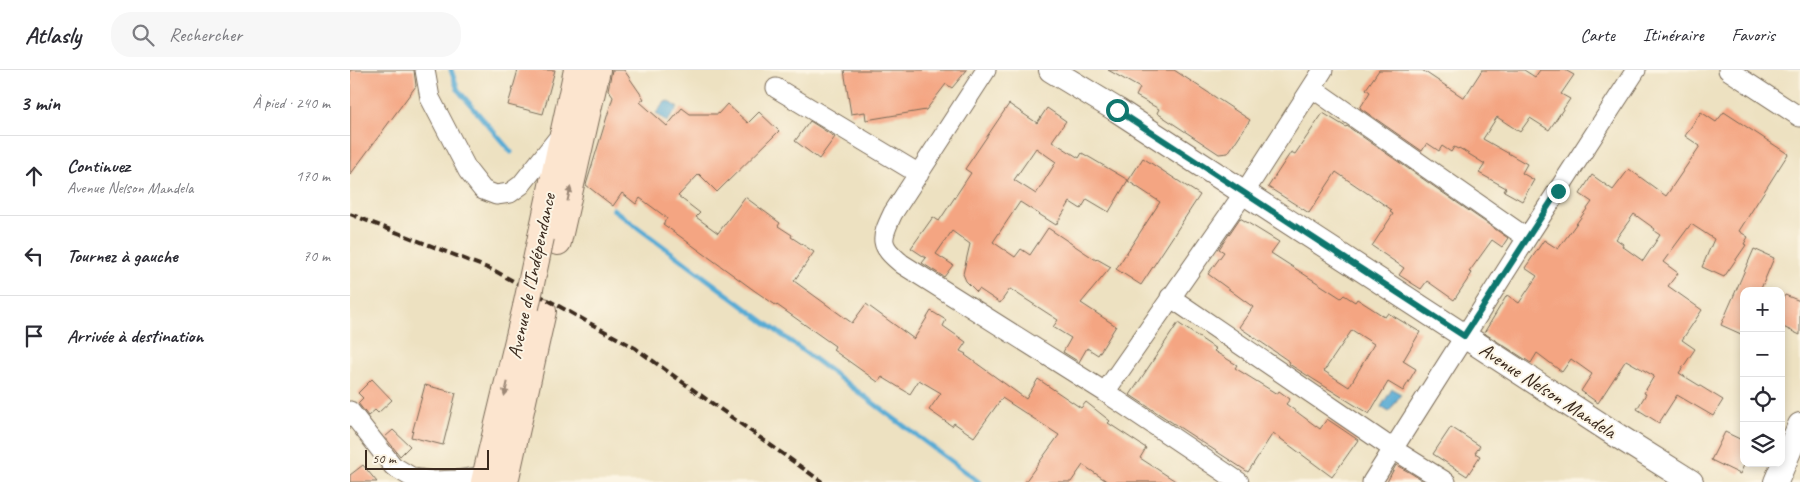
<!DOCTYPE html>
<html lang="fr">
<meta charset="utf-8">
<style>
:root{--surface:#fff;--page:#f7f7f7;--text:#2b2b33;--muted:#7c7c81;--line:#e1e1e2}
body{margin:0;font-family:Caveat,sans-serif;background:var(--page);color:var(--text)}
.controls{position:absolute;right:15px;bottom:15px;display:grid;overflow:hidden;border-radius:10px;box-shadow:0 2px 8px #0003}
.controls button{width:45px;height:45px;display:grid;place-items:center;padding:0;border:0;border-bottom:1px solid var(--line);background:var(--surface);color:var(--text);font:25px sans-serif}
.scale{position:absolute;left:15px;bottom:12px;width:124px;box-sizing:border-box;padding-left:5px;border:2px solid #3b2a1e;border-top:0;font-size:14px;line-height:18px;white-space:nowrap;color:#3b2a1e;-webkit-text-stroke:4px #fcf5e5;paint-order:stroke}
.stop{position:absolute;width:15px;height:15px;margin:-11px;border:4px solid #0f766e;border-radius:50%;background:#fff}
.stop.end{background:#0f766e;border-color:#fff;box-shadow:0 1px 5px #0008}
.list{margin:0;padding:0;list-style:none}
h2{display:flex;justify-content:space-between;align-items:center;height:65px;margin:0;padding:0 20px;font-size:21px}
h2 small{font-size:16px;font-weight:400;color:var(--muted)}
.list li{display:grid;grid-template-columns:32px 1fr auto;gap:15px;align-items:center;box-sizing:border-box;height:80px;padding:0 20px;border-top:1px solid var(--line)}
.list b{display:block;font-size:19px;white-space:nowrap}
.list p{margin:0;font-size:16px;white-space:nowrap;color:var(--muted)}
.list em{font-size:16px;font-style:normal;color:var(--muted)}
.icon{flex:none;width:28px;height:28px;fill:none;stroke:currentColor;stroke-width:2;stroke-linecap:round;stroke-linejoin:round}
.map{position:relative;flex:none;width:1450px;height:412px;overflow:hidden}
header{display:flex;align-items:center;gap:30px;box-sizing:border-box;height:70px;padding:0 25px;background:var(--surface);border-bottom:1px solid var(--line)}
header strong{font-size:24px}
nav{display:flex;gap:28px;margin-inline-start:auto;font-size:18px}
.search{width:350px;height:45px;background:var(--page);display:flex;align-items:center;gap:12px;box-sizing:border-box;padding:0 18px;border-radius:20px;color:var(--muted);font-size:19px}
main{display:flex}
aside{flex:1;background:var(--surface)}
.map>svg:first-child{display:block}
</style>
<header>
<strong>Atlasly</strong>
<div class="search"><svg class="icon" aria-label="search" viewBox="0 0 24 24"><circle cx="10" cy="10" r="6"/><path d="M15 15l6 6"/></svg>Rechercher</div>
<nav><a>Carte</a><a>Itinéraire</a><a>Favoris</a></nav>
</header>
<main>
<aside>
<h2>3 min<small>À pied · 240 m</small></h2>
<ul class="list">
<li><svg class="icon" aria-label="ahead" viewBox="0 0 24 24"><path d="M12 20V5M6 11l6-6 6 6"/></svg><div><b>Continuez</b><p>Avenue Nelson Mandela</p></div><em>170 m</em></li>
<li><svg class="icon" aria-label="left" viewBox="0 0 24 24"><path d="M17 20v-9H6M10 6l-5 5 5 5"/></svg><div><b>Tournez à gauche</b></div><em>70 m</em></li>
<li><svg class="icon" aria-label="arrive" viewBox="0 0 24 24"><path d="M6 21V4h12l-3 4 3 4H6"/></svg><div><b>Arrivée à destination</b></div></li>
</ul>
</aside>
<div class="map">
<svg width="1450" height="412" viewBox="0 0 1450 412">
<rect width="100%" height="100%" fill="#fcf5e5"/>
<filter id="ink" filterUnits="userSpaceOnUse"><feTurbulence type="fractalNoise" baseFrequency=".02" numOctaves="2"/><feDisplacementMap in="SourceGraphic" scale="10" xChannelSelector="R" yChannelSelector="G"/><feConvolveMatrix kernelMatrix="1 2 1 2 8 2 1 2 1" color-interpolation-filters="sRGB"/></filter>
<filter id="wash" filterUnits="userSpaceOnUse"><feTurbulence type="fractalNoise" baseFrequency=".0096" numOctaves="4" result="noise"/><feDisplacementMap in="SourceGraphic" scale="20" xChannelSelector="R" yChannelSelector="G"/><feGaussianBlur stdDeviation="1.12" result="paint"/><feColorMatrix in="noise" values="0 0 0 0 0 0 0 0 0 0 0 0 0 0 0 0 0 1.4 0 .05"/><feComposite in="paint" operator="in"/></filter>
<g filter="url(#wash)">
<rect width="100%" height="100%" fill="#ede1c1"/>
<!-- water -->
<path fill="#59abd4" stroke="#4a6a79" d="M319,31L328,38L317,52L306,43L315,32Z
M1042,319L1051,324L1039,342L1031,337Z"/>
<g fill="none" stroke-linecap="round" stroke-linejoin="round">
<!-- stream -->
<path stroke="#59abd4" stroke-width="5" d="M101,0L108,20L161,82
M263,139L629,412"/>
</g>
<g id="blocks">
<!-- building -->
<path fill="#f4a582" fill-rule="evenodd" d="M0,0H64L66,16L0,105Z
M168,0H205L193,44L158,35Z
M262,0H274L294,29L290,32L317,56L332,38L340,44H368L377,34L398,53L409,42L429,61L367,122L349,104L328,126L350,143L346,147L368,163L395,127L430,153L428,156L442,165L441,167L464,182L444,211L502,253L516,234L564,269L581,241L596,250L593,256L616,272L610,281L616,284L615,285L676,329L688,309L731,338L736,332L760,351L758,353L796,378L790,388L827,412H758L733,395L721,412H675L709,365L652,328L624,367L604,353L602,356L579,340L591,323L569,310L560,324L532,307L528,312L483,280L485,276L427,235V236L405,221L313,154L317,148L290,128L286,134L272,123L263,136L236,115L263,27L258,20Z
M494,0H617L602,18L596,14L576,40L516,50L515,42L501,44Z
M758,0H824L900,50L878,83L869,84L807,43L809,39L786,26L790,18Z
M1029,0H1072L1114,28L1132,0H1174L1185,7L1190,0H1215L1224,5L1211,24L1220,29L1199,60L1180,48L1170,62L1147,47L1133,69L1177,94L1172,103L1184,110L1172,131L1154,121L1156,118L1129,103L1135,94L1109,78L1108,79L1104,77L1101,82L1092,76L1089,81L1077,73L1072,81L1010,38L1020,22L1016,19Z
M659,34L687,53L697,38L716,51L702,71L729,88L732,83L778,110L759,142L737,129L731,139L720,132L706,155L670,132L643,172L665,187L671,179L680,185L698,158L746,190L747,189L761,197L731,233L766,256L748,285L737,278L729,292L713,282L721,268L703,257L708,250L660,219L650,233L629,219L627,222L616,211L613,204L620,174L602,161L586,184L603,195L594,207L572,193L576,188L561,178L583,147L589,151L621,103L615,99ZM686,78L706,92L686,124L664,110Z
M1351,42L1366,52L1374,42L1438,84L1389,161L1398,167L1394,174L1396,175L1374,207L1352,197L1364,169L1341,154L1313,192L1328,203L1318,216L1352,240L1332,270L1345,279L1329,303L1373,330L1363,346L1327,325L1309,353L1287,339L1296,324L1294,323L1304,306L1276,290L1248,333L1231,321L1242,304L1221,289L1212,302L1187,283L1181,293L1134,263L1157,225L1169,233L1187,206L1175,198L1194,170L1208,179L1242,132L1230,124L1242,105L1263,120L1279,99L1316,126L1350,76L1335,66ZM1284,144L1305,159L1304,161L1310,165L1293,191L1272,176L1273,174L1266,169Z
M973,43L996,57L997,56L1158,168L1152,177L1142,170L1119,202L1122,203L1104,230L1077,211L1071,219L1049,205L1054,198L1022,176L1043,144L1040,142L1042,140L986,102L959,143L918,117L941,82L945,84Z
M460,51L485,67L469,89L445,71Z
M793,88L850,125L791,215L766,199L810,132L778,111Z
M890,148L929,172L921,183L991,228L994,225L1005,232L1007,229L1035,247L1038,243L1070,262L1053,291L1066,299L1053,321L1038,312L1019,344L939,294L940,292L889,257L903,237L858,204L874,182L869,179ZM1002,260L1024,274L999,317L974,301Z
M1404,179L1424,188L1410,221H1394V257L1391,264L1371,255Z
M1435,225L1450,231V265L1431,256V232Z
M828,253L866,279L864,281L887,295L885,298L927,324L929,321L940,329L936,334L970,359L977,349L1008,370L982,407L923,363L898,402L780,325Z
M22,309L42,330L28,343L25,340L18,346L8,333L13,328L8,323Z
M75,315L106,323L93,375L61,367Z
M1101,357L1130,376L1125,383L1130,386L1117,406L1083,384Z
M43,360L60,376L50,386L35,367Z
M1375,362L1394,371V395L1390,404L1361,390Z
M13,395L27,412H0V405Z
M1046,395L1059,402L1075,412H1037Z"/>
</g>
</g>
<g filter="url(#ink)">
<use href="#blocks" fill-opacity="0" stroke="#796a57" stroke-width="1"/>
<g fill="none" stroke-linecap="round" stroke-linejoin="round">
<defs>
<path id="minor" d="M75,0L80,28L118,101L133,120L146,125L160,123L171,115L209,67
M636,0L543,143C530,170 529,175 552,194L755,322L889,412
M1378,0L1450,47
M426,18L569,104
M962,18L1177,168
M820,227L1043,379L1096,412
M755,322L894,123L973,0
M0,341L43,396L63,408L83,411L107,410L135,406
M1022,412L1177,168L1286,0"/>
<path id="tertiary" d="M701,0L767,40L1268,366L1341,412
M1426,412L1450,355"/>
<path id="secondary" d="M191,167L227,0
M208,172L247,0
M134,412L176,237
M155,412L193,241"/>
</defs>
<!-- minor casing -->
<use href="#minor" stroke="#796a57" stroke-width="21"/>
<!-- tertiary casing -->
<use href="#tertiary" stroke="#796a57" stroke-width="26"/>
<!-- secondary casing -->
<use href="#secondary" stroke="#796a57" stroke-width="28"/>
<!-- minor -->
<use href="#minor" stroke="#fff" stroke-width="19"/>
<!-- tertiary -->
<use href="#tertiary" stroke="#fff" stroke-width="24"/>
<!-- secondary -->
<use href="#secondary" stroke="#fce5cf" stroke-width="26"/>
<!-- rail -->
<path stroke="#3b2a1e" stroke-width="4" stroke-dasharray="8 4" stroke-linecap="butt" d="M0,144L145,201L285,278L472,412"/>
<defs>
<path id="secondary-bridge" d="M176,237L191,167"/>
</defs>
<!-- secondary-bridge casing -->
<use href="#secondary-bridge" stroke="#796a57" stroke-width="28" stroke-linecap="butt"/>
<!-- secondary-bridge -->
<use href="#secondary-bridge" stroke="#fce5cf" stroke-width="26"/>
</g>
<!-- one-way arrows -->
<defs><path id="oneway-solid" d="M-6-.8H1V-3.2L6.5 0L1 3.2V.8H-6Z" transform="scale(1.25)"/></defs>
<g fill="#9c8876">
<use href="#oneway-solid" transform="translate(219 124) rotate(-78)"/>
<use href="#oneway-solid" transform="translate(156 319) rotate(103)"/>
</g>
</g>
<g fill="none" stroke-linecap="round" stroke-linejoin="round" filter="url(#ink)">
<!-- route -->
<path stroke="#0f766e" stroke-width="6" d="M767,40L1114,266L1208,121"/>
</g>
<g text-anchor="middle" stroke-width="4" stroke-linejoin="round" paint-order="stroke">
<!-- street labels -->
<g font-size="20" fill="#3b2a1e" stroke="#fcf5e5">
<text transform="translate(181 206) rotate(-78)" y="7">Avenue de l'Indépendance</text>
<text transform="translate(1198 320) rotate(33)" y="7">Avenue Nelson Mandela</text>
</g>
</g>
</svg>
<div class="controls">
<button>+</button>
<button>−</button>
<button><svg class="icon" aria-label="locate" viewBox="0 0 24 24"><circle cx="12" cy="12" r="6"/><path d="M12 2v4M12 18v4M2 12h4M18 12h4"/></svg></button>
<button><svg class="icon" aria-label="layers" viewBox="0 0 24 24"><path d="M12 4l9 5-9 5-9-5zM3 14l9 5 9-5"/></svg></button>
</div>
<div class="scale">50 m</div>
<div class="stop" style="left:767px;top:40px"></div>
<div class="stop end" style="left:1208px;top:121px"></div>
</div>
</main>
